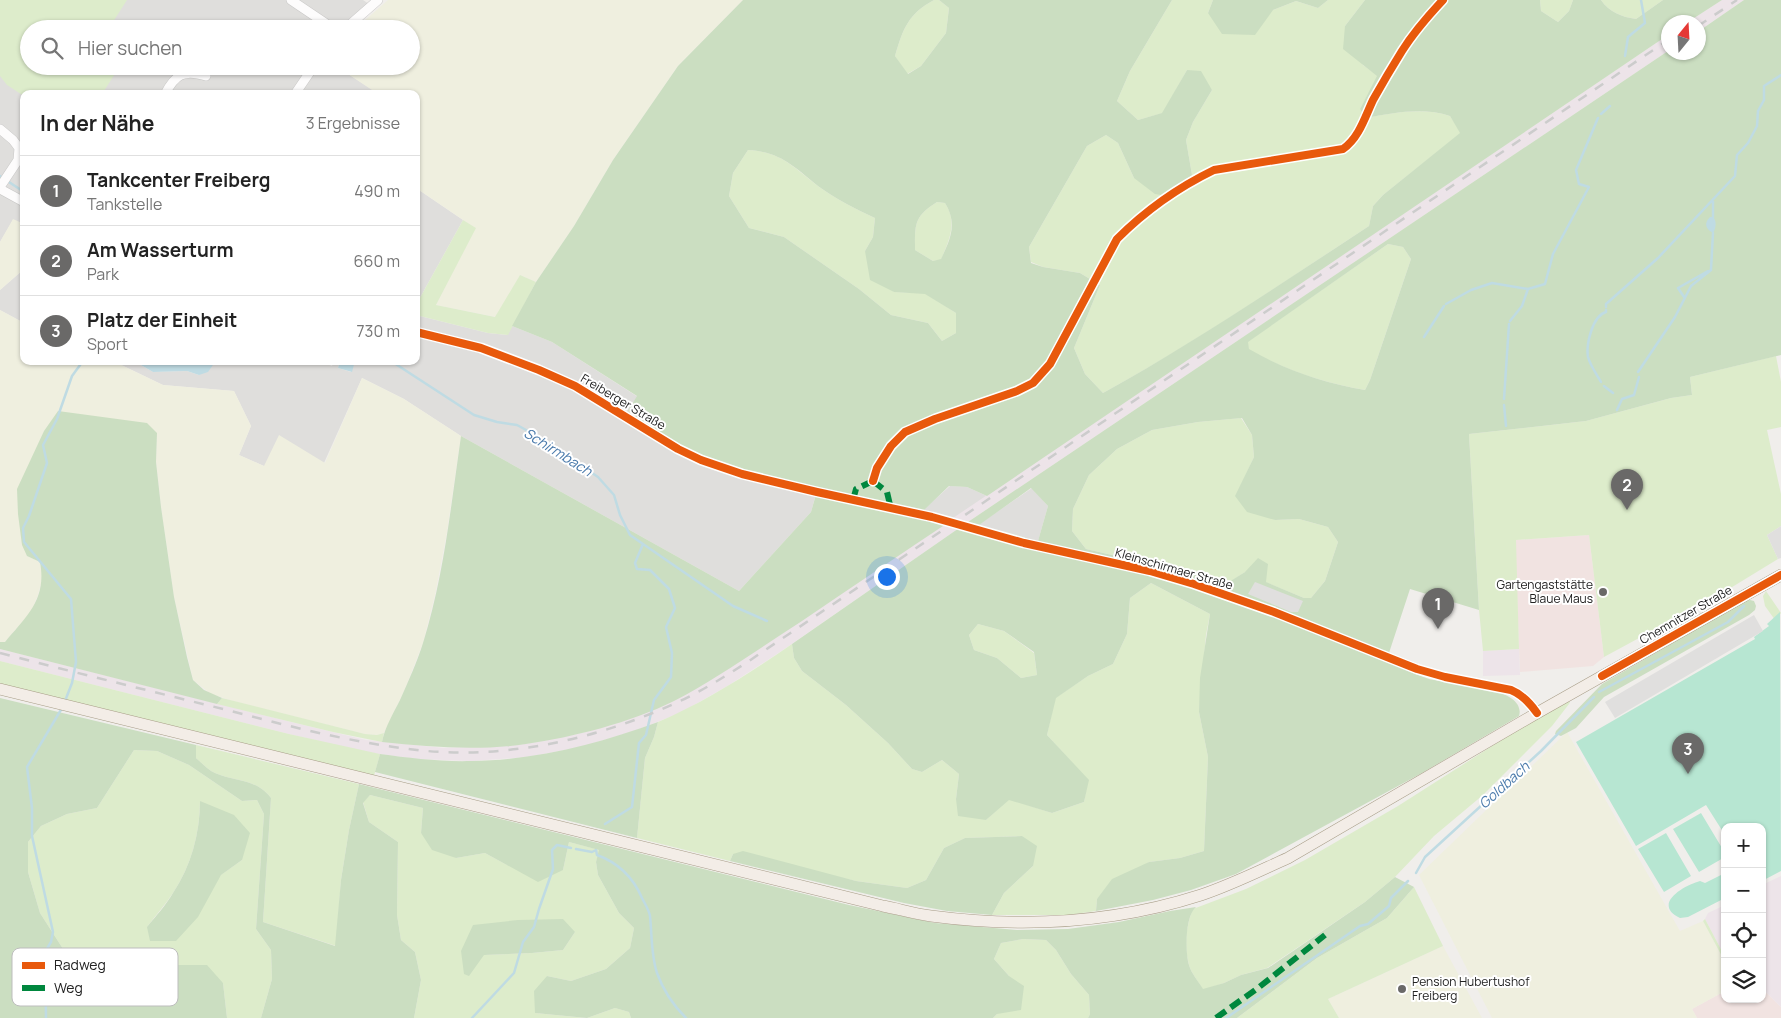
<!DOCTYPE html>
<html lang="de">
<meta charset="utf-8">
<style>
:root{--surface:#fff;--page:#f2f2f2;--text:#222;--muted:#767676;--line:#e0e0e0;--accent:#6a6968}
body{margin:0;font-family:Manrope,sans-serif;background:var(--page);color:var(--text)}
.controls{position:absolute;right:15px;bottom:15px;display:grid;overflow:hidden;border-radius:10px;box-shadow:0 1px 4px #0004}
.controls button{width:45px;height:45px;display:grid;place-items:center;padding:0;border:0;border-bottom:1px solid var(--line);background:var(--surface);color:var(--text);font:25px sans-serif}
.compass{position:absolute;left:1661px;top:15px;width:45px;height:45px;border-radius:50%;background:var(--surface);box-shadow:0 1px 4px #0004;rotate:18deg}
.you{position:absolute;left:886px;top:576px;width:18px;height:18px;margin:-12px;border:4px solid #fff;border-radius:50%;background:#1a73e8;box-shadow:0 0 0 8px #1a73e833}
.badge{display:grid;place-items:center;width:32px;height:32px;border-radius:50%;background:var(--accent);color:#fff;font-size:16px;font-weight:700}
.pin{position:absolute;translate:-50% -41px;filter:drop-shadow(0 1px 2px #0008)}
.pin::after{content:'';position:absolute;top:26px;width:18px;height:15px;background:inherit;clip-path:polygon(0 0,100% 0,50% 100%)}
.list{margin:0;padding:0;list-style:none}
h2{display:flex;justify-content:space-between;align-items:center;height:65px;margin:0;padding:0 20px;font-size:21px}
h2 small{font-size:16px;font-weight:400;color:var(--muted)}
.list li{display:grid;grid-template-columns:32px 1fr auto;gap:15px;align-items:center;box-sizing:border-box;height:70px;padding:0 20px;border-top:1px solid var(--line)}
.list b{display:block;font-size:19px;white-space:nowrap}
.list p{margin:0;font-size:16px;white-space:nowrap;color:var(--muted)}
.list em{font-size:16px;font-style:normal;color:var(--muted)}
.icon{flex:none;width:28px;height:28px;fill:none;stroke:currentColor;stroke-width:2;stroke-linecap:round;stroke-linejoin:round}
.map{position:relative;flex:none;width:1781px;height:1018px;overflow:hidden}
.search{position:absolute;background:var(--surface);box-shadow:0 1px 4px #0004;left:20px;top:20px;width:400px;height:55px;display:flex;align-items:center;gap:12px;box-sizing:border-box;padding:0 18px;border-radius:28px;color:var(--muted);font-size:19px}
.panel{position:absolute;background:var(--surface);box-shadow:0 1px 4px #0004;left:20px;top:90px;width:400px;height:275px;border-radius:10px}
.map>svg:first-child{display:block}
</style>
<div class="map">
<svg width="1781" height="1018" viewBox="0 0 1781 1018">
<rect width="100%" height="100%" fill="#f0eeeb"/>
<!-- residential -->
<path fill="#dfdedc" d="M126,0H363L369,4L343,29H116L110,25Z
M119,66H336L379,94H101Z
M0,74L24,95V224L13,220L0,242Z
M416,188L463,220L416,305Z
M24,269V323L0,310V290Z
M416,315L488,333L507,335L512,326L552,342L638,397L628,411L817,490L811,512L739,591L461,436L404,399L362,378L324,463L264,466L239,455L251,426L234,391L163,385L113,361H134L153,372L187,371L199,375L214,361H320L332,366L334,361H340L338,368L351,372L355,361H416Z
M950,486L967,487L987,496L952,520L922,511Z
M1032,488L1048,506L1038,541L978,525Z"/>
<!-- commercial -->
<path fill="#f1e3e1" d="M1589,535L1604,657L1593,666L1520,672L1515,540Z
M1762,988L1781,1007V1018H1697L1692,1009L1725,991V999H1762Z"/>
<!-- industrial -->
<path fill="#ede4e9" d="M1722,0H1744L1699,31L1698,22H1688Z
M1668,35V51L962,526L780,652L729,685L680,713L634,731L581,747L527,757L472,761L416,759L365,752L289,734L0,661V649L291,722L366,740L444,748L525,744L578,734L652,710L674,700L719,674L771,641Z
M1519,649L1520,675L1483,676V651Z
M1781,876V1007L1762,988V885Z
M1725,905V957L1705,919L1708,913Z"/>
<!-- farmland -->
<path fill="#efefdf" d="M388,0H743L678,66L613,160L574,226L536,282L520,275L496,317L436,305L475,228L416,188V94H378L336,66H411V29H355Z
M13,219L24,224V269L0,290V242Z
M0,310L24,323V361H113L163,385L234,391L251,426L239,455L264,466L279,435L325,463L362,378L404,399L461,436L447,532L435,595L423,643L405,689L384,733L377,735L365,734L236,702L211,694L193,680L174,597L161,507L156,462L157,433L44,431L35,453L27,556L40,562L43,577L38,595L31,612L4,643L0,642Z
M1567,732L1680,931L1703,921L1725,962V991L1692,1009L1697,1018H1492L1419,875Z
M1443,946L1482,1018H1339L1328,999Z"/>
<!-- grass -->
<path fill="#ddeccb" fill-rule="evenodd" d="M0,0H127L111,25L117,29H29V66H120L102,94H24V96L7,85L0,76Z
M934,0H939L949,8L946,33L921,66L907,74L895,56C903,29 908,14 934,0Z
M1172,0H1213L1208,13L1273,10L1296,1L1318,8L1328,0H1365L1345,26L1363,65L1378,76L1360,109L1365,118C1393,113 1423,107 1450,116L1461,133L1383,195L1373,206L1369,226C1282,283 1195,343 1103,393L1085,374L1074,348L1100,285L1080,273L1043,267L1031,262L1029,247L1087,146L1106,135L1118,143L1134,178L1192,175L1186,140L1193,122L1212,90L1187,70L1163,113L1138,120L1117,101L1130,71Z
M1540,0H1573L1569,11L1558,22L1541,11Z
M1601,0H1663L1636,19C1622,17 1609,12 1601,0Z
M748,150C782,152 793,167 818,186C836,199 855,209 875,218L873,237L865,251L894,292L925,293L956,313V333L942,341L928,323L891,315L859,289L784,237L749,228L729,196L733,173Z
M937,202L945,203C958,223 949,240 941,260L933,261L915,250C915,223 914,217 937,202Z
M463,220L476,228L436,305L495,317L520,275L536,282L508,335L488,333L416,315V305Z
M1388,244L1403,247L1411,259L1370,380L1365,390C1324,383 1285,370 1249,350L1247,342Z
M1776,356L1781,382V427L1767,430L1781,494V526L1767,535L1778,559L1724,592L1604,657L1589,535L1516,540L1519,649L1483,651L1479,610L1469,434L1586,421L1671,398L1692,395L1690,377Z
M1241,418L1252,435L1254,457L1236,496L1275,520L1299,519L1328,527L1338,542L1325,581L1311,598H1304L1265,582L1266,573L1245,572L1230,582L1086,549L1072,531L1073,509L1089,475L1117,449L1152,430L1198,422Z
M1151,583L1210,614L1206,635L1199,712L1208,757L1204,851L1180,858L1149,862L1097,899L1096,911L1068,915H992L1004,893L1033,866L1022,836L965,838L944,848L926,880L907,888L856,881L733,854L730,861L637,838L645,758L654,737L658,722C705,702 750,673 792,644L794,658L802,671L846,705L888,743L912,769L922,772L942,760L959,774L956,799L986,820L1009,799L1052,813L1084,802L1088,780L1047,735L1055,698L1088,676L1113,664L1127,634L1130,598Z
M1766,591L1781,613L1775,620L1765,606L1763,596Z
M978,624L1004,631L1034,653L1037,675L1021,678L997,658L974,650L969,635Z
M0,661L289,734L380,754L374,776L0,685Z
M222,698L365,734L377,735L384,733L382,742L333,732L217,704Z
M1568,701L1570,702L1569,704L1552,726L1483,795L1434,836L1395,877L1365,902L1267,968L1241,975L1224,983L1203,990C1199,982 1191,973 1189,965C1184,947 1186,925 1193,909L1246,889L1305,860L1398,806L1514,732Z
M196,745L359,784L349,830L341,880L336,946L263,922L271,798C256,778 235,782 215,773C208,770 202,763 196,758Z
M134,750L157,751L189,765L242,801L257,800L264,814L256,929L271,950L272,979L261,1018H227L223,983L167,965L134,969L88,965L65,952L40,913L28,872V842L41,826L67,814L97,808ZM200,801L242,860L147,927C156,915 165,905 173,893C191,866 200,833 200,801Z
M370,795L423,808L421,833L456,858L485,853L507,865L563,870L569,842L600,850L596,862L598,875L619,913L634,928L630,948L606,969L571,981L547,976L535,1013L587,1018L615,1008L629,1012L631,1018H414L421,980L415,952L401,940L397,915L398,842L369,822L363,802ZM575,932L563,950L532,953L483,955Z
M1414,887L1443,946L1328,999L1339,1018H1237L1317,958L1387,918Z
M1705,919L1725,957V962L1703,921Z
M1023,939L1046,940L1056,950L1071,974L1089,995L1090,1014L1088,1018H993L997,1014L1009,976L994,959L1001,943Z"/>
<!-- forest -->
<path fill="#cbdec1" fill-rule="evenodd" d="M743,0H934C908,14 903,29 895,56L908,74L921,66L946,33L949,8L939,0H1172L1130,71L1117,101L1138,120L1162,113L1187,70L1201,71L1212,90L1193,122L1186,140L1192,175L1173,197L1155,194L1134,178L1118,143L1106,135L1087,146L1029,247L1031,263L1043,267L1080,273L1100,285L1074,348L1085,374L1103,393C1194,343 1282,283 1369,226L1373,206L1383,195L1460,133L1450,116C1423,107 1393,113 1366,118L1360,109L1377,76L1343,49L1345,26L1365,0H1540L1541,11L1558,22L1569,11L1573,0H1601C1609,12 1622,17 1636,19L1663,0H1722L1688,22H1668V35L987,496L967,487L949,486L923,511L952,520C902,553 852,587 802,621C760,648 718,678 674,701C629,723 574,737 526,744C478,751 430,747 382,742C385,727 393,714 400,700C408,682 417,662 423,643C444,576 451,505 461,436L739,591L811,512L817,491L742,471L703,456L680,447L628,411L637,396L552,342L512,326L536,282L574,226L613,160L678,66ZM748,150C781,152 794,167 818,186C836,199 855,209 875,218L873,237L865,251L870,280L894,292L925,294L956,313V333L942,341L928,323L891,315L859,289L784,237L749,228L729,196L733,173ZM937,202L945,203C958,224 950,240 941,259L933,261L915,250C915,223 914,217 937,202Z
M1213,0H1328L1318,8L1296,1L1273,10L1255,35L1222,34L1208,13Z
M1744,0H1781V355L1690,377L1692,395L1671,398L1586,421L1469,434L1479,610L1410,589L1386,662C1400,667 1414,674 1429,679C1448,684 1528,686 1519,716L1422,773L1236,874L1191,890L1153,900L1096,911L1097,899L1112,879L1149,862L1180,858L1204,851L1208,757L1199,712L1200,678L1210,614L1151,583L1130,598L1127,634L1113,664L1088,676L1056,698L1047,735L1089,780L1084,802L1052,813L1009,800L986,820L958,816L956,799L959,774L942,760L922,772L912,769L888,743L846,705L802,671L794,658L792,644L962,526L1668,51V52H1698L1699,31ZM1388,244L1403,247L1411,259L1370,380L1365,390C1324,383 1285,370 1249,349L1248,342ZM1242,418L1252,435L1254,457L1235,496L1247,512L1275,520L1299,519L1328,527L1338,542L1325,581L1311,598H1304L1266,582L1268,564L1258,558L1245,572L1229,582L1086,549L1072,531L1073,509L1089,475L1117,449L1152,430L1198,422ZM1031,488L1048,506L1038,541L979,525ZM978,624L1004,631L1034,652L1037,675L1021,678L997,658L974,650L969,635Z
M58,411L147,423L157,433L156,462L161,507L174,597L187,657L193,680L204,690L222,698L217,704L0,649V642H5C27,616 47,599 40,562L27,556L22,545L18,514L17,489L44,431Z
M1750,600L1754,601L1756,606L1755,610L1749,615L1604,697L1576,728L1561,736L1555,734L1556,731L1602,684L1745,601Z
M0,698L196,745V758C202,763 208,770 215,773C235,782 256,778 271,798L263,922L335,946L341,880L349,830L359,784L849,905L935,923L1017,930L1068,929L1119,922L1170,911L1196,907C1185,916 1185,952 1189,965C1191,973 1199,982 1203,989L1224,983L1241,975L1268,968L1365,902L1395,877L1414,887L1387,918L1317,958L1237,1018H1088L1090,1014L1089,995L1071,974L1056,950L1046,940L1023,939L1001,943L994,959L1009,976L1024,986L1021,1010L997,1014L993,1018H631L629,1012L615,1008L587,1018L535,1013L534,991L547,976L571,981L606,969L630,948L634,928L619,913L598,875L596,862L599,850L569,842L563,870L538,882L485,853L456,858L432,850L421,833L423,808L370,795L363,803L369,822L398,842L397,915L401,940L415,952L421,980L414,1018H261L272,979L271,950L256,929L264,814L257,800L242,801L189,765L157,751L134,750L97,808L67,814L41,826L28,842V872L40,913L65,952L88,965L134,969L167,965H207L223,983L227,1018H0Z
M658,722L654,737L645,758L637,838L375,772L380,754C410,758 441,762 472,761C536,760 598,744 658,722Z
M200,801L234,815L250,833L242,860L221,875L198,917L176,941H150L147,927C156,916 166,905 173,893C191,866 200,833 200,801Z
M1022,836L1037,846L1033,866L1004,893L992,915L947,911L904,903L730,861L733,854L743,851L856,881L907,888L926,880L944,848L965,838Z
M563,919L575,932L563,950L532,953L484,955L469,976L464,974L461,951L473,925L518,920Z"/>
<!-- pitch -->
<path fill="#b7e6d2" d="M1780,612L1781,871L1762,881V827H1725V835L1706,805L1636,846L1576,742L1755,639L1754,637L1769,626L1767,624Z
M1701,813L1725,853V857L1699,872L1673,829Z
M1666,833L1691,876L1664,892L1638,849Z
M1723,874L1725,875V898L1688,917L1680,918C1651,904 1685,885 1700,881L1705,883Z"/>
<!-- parking -->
<path fill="#e0dfde" d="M1781,526V558L1778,559L1767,535Z
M1255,582L1303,601L1298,612H1291L1248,594Z
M1754,615L1763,631L1615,718L1605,702Z"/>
<!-- water -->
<path fill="#bfdbe3" d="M1710,217H1713C1717,221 1716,228 1713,233C1705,229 1704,223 1710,217Z
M134,361H214L215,362L208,372L199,375L187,371L153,372Z
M340,361H355L352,372L338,368Z"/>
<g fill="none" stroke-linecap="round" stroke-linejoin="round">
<!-- stream -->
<path stroke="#bfdbe3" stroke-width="2.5" d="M1625,56L1628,37L1645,23L1641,0
M1601,114L1610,106
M0,176L24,192
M1713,217V201
M1711,269L1713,233
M1684,297L1678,288L1708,271
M1446,304L1471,290L1492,283L1528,289
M1606,307V304L1658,258L1735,176L1737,155L1748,143L1757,126L1758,111L1764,100V86L1781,75
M1510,321L1522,306L1528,289L1545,284L1553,254L1589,187L1579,184L1576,170L1598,118
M1424,337L1444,306
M391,361L474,415L497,422L517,425L537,436L598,477L614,495L620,515L630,535L643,544L635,563L637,569L650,570L669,589L675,608L666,627L672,653L671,677L654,700L646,735L639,743L632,807L605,824
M1638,372L1675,317L1691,286L1711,270
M1601,382C1597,375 1590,365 1588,357C1586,345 1592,316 1606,312V310
M1604,386L1613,393
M1504,399L1509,324
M1504,405L1506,426
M1617,410L1622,399L1634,395L1639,377
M643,544L733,606L767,621
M1599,692L1728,622L1744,606
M65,701L72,683L76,662L71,599L24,542L23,528L29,516L47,463L43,445L57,419L72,376L83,361
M576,849L592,852L596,850L597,855C619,863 633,877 642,898C645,904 649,910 650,916C652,935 651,955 657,973C663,990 673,1005 686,1018
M1416,873L1425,857L1541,751L1594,697
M46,1018L45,952L51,942L53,932L32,836V808L27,767L62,708
M472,1018L514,973L523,942L534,927L539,909L553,869L552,850L557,845L571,848
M1226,1018L1360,926L1368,924L1389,906L1391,898L1408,881"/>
<defs>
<path id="minor" d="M291,0L334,29
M345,29L378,0
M165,94C175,75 183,69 206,76
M295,94L314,66
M0,129L13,140L19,148L18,160L0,187
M0,189L24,202
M416,332L481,348L539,370L575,386L678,449L701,460L742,474L817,492L932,517L1024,543L1150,571L1194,584L1274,612L1417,669L1445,677L1511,690C1523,695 1530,703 1537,713"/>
<path id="major" d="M0,689L883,906C899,909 915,914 931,916C1021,928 1114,923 1201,895C1231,885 1259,871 1288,858L1537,713L1781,575"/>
</defs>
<!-- minor casing -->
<use href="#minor" stroke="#c9c8c7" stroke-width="10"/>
<!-- major casing -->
<use href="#major" stroke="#a79c86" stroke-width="12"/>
<!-- minor -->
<use href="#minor" stroke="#fdfcfc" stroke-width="9"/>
<!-- major -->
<use href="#major" stroke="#f3ede7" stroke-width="11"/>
<!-- rail -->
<path stroke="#ccc" stroke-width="2.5" stroke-dasharray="10 10" stroke-linecap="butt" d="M1698,26L1737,0
M0,653C77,673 154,692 231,711C292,727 354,743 417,750C506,760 598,739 678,702C702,691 724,677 746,663L1668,40"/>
<!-- quiet -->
<path stroke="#00873e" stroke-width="6" stroke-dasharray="12 6" stroke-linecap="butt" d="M873,481L887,492L891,509
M853,500L856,489L873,481
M1216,1018L1258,988L1325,935"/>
<defs>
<path id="cycleway" d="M416,332L481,348L539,370L575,386L678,449L701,460L742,474L817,492L932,517L1024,543L1150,571L1194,584L1274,612L1417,669L1445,677L1511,690C1523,695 1530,703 1537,713
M873,481L877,468L891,446L905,432L935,419L1017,391L1033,383L1050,364L1117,239C1145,211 1179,187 1214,170L1343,149C1359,138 1365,117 1373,100C1382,84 1392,67 1402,51C1414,32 1428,16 1443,0
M1602,676L1781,575"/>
</defs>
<!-- cycleway casing -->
<use href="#cycleway" stroke="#fff" stroke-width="11"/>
<!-- cycleway -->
<use href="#cycleway" stroke="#e8590c" stroke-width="8"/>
</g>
<!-- markers -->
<g fill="#6a6968" stroke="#fff" stroke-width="2">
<circle cx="1603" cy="592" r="5"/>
<circle cx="1402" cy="989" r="5"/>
</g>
<g text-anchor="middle" stroke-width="4" stroke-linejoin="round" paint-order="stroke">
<!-- street labels -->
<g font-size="12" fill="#222" stroke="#fff">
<text transform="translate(623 402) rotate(31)" y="4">Freiberger Straße</text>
<text transform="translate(1174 569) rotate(16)" y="4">Kleinschirmaer Straße</text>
<text transform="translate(1686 615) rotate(-30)" y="4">Chemnitzer Straße</text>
</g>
<!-- poi labels -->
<g font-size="12" fill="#222" stroke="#fff" text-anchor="end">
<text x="1593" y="589">Gartengaststätte<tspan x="1593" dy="14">Blaue Maus</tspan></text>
<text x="1412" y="986" text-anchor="start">Pension Hubertushof<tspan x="1412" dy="14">Freiberg</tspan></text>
</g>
<!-- water labels -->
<g font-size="14" font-style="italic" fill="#4a7aab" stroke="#fff">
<text transform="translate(558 452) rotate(32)" y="5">Schirmbach</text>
<text transform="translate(1504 785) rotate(-42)" y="5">Goldbach</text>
</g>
</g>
<!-- legend -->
<rect x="12" y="948" width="166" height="58" rx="8" fill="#fff" stroke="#bdbdbd" stroke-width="1"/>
<rect x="22" y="962" width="23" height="7" fill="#e8590c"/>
<rect x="22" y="985" width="23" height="6" fill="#00873e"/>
<g font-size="14" fill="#222">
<text x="54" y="970">Radweg</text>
<text x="54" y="993">Weg</text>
</g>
</svg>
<div class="controls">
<button>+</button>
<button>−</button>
<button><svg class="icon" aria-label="locate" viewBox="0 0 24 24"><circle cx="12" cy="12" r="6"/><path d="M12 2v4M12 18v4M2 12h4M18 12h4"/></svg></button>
<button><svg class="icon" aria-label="layers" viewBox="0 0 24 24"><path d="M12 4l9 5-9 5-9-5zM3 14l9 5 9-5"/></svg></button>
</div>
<svg class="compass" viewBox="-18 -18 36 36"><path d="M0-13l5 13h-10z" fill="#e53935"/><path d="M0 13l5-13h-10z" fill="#767676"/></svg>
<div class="you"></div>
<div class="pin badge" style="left:1438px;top:629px">1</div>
<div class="pin badge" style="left:1627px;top:510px">2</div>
<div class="pin badge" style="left:1688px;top:774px">3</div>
<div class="search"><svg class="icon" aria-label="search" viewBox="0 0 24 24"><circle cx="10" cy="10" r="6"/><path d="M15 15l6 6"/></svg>Hier suchen</div>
<section class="panel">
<h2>In der Nähe<small>3 Ergebnisse</small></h2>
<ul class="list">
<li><span class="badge">1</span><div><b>Tankcenter Freiberg</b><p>Tankstelle</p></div><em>490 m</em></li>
<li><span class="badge">2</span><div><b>Am Wasserturm</b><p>Park</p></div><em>660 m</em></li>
<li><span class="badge">3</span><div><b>Platz der Einheit</b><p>Sport</p></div><em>730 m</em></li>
</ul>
</section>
</div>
